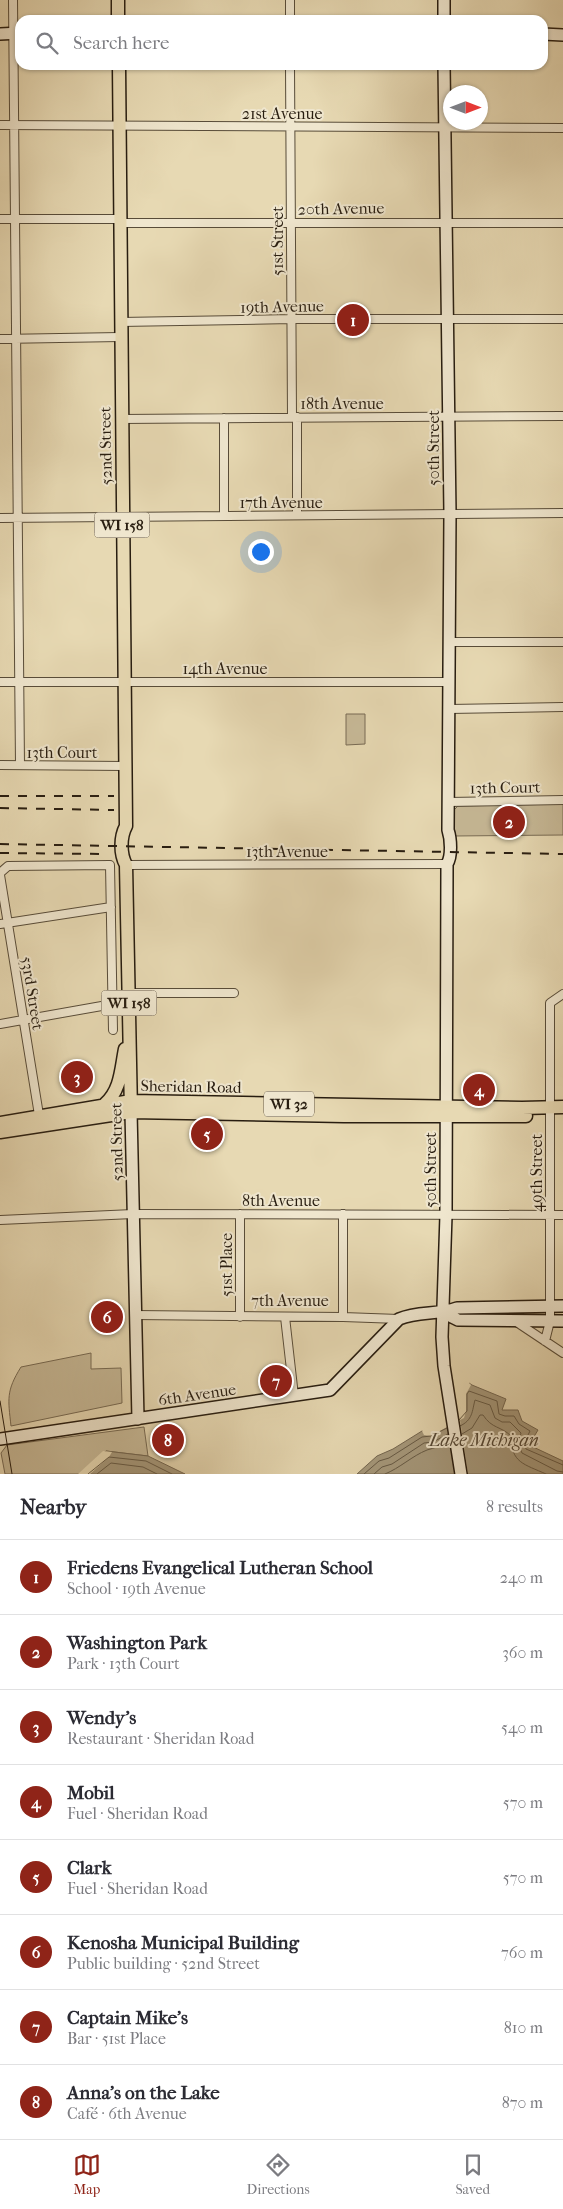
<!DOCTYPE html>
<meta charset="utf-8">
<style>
:root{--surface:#fff;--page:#f7f7f7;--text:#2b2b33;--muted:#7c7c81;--line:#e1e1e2;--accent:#8f2418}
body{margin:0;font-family:"IM FELL French Canon",serif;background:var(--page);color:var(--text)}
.compass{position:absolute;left:443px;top:85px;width:45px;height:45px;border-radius:50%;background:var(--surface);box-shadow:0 1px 4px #0004;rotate:90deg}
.you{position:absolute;left:260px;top:551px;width:18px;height:18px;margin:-12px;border:4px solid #fff;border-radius:50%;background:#1a73e8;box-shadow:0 0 0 8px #1a73e833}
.badge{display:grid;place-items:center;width:32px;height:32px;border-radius:50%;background:var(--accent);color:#fff;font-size:16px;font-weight:700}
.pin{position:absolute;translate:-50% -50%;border:2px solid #fff;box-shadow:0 1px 5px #0006}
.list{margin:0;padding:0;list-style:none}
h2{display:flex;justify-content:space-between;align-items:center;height:65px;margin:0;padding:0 20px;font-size:21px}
h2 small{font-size:16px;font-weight:400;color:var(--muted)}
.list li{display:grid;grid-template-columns:32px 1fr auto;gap:15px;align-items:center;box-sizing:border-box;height:75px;padding:0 20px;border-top:1px solid var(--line)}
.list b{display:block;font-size:19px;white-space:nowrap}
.list p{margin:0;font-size:16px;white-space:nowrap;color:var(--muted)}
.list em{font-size:16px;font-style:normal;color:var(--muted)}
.icon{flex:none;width:28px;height:28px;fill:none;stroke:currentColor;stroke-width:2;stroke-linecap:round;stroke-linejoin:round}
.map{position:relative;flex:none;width:563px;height:1474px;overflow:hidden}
.search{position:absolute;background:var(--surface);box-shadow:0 1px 4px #0004;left:15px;right:15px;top:15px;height:55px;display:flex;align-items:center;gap:12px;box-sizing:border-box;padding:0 18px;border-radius:15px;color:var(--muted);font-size:19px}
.sheet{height:665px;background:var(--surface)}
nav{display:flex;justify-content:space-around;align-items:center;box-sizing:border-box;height:70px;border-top:1px solid var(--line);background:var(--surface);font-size:14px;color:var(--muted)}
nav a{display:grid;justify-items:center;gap:2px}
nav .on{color:var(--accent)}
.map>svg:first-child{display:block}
</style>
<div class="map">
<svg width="563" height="1474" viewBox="0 0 563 1474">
<rect width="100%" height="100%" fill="#e7d9b3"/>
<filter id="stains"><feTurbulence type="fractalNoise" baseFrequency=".004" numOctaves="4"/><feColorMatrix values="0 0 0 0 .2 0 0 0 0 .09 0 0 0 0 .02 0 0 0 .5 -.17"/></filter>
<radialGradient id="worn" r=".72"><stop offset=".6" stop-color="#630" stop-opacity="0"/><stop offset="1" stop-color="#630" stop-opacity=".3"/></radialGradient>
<!-- green -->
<path fill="#c7b997" stroke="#786b54" d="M346,714H365V744L346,745Z
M563,804V835L454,836V810L458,806Z
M91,1353V1369L121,1368L122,1403L11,1426C8,1399 6,1391 21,1367Z
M144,1427L148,1456L106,1451L80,1474H5L1,1453L7,1445Z"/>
<!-- water -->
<path fill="#a6997c" stroke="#746751" d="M469,1383L472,1385L506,1399L502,1410H518L522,1421L538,1430L529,1445L563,1461V1474H357L377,1456L393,1449L422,1431L424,1432L459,1414Z
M106,1451L148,1456L185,1474H80Z"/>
<!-- pier -->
<path fill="#e7d9b3" d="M467,1381L471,1385L466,1394V1411L464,1418L460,1420L468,1474H455L447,1427L431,1436L424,1435L422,1431L458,1412L460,1409L461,1391Z
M103,1451L112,1452L109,1457L90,1474H78Z"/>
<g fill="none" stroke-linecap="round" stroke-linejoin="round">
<!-- shore -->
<path stroke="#675b46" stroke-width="1" d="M459,1420L467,1411V1394L469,1391L497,1401L499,1414L505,1416H514L519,1424L530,1431L524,1443L526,1449L563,1465
M460,1426C473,1420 472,1411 475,1400L490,1405L495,1418L502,1422H510L521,1433L518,1444L522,1453L557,1471L563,1472
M462,1434L472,1428L480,1415H483C492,1429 501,1426 511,1436C511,1463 524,1464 546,1474
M88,1474L109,1457L146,1461L172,1474
M97,1474L111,1463L143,1467L157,1474
M364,1474L379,1461L389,1458L422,1437L431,1436L447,1428
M374,1474L382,1467L392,1464L424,1443L433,1442L448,1434
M385,1474C400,1468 412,1456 427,1450C434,1448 441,1446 449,1442"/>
<defs>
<path id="street" d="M13,0L20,765
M290,20V0
M290,65L292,417
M0,125L563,128
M0,219H120
M120,223H563
M120,322L292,319H563
M0,339L120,337
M297,417V515
M121,419L563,416
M224,516V418
M0,518L563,513
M450,642H563
M0,682H450
M449,709L563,707
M0,765L125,766
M448,802L563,800
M126,865L447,864
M0,873L8,866L110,865L113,1030
M0,875L39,1115
M0,924L111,907
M129,993H234
M0,1024L113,1004
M240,1214V1317
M343,1214V1317
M0,1220L133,1214L563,1215
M135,1315L343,1317L399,1319
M285,1317L294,1396
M515,1321L563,1353
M545,1341L550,1321V1003L563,994"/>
<path id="secondary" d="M444,20V0
M0,34L20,33
M543,34L563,35
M444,65L450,514L448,830C451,839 452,856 447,864L446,1215L442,1337L444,1366L461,1474
M131,1112L138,1419
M444,1313L458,1320L563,1321
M0,1439L330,1390L399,1319C418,1311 438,1315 457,1308L563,1306"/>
<path id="primary" d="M118,20V0
M119,65L126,826C120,837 120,854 126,865L131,1112
M105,1104C121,1090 121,1069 125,1049
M0,1123L131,1101L522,1108L563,1107
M0,1132L131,1112L344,1116H526"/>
</defs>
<!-- street casing -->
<use href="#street" stroke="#584c39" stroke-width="10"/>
<!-- secondary casing -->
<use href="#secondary" stroke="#281d10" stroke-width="14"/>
<!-- primary casing -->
<use href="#primary" stroke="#281d10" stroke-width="15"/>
<!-- street -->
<use href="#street" stroke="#efe6ce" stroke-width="8"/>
<!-- secondary -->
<use href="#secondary" stroke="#efe6ce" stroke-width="11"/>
<!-- primary -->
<use href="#primary" stroke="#e7d9b3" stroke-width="12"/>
<!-- tram -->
<path stroke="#281d10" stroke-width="1" d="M0,1401L12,1474"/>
<!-- rail -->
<path stroke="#281d10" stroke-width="2" stroke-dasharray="9 9" stroke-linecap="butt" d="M0,796H114
M0,808L114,810
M0,844L563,854
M0,853L103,854"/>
</g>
<g text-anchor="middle" stroke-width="4" stroke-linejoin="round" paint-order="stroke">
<!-- shield labels -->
<g fill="#efe6ce" stroke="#645949" stroke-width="1">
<rect x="94.5" y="512.5" width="55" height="25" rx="4"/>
<rect x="101.5" y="990.5" width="55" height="25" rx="4"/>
<rect x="264" y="1091.5" width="50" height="25" rx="4"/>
</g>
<g font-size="15" font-weight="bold" fill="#281d10">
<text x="122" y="530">WI 158</text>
<text x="129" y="1008">WI 158</text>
<text x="289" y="1109">WI 32</text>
</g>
<!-- street labels -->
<g font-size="16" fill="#281d10" stroke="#efe6ce">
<text x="282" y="119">21st Avenue</text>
<text transform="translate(341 208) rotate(-1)" y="6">20th Avenue</text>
<text transform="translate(277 241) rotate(-90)" y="6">51st Street</text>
<text transform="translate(282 306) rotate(-1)" y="6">19th Avenue</text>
<text x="342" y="409">18th Avenue</text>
<text transform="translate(105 446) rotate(-91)" y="6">52nd Street</text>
<text transform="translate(433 448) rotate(-90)" y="6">50th Street</text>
<text x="281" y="508">17th Avenue</text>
<text x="225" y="674">14th Avenue</text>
<text x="62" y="758">13th Court</text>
<text transform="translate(505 787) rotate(-1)" y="6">13th Court</text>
<text x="287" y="857">13th Avenue</text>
<text transform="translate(33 993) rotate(81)" y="6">53rd Street</text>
<text transform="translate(191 1086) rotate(1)" y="6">Sheridan Road</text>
<text transform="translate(116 1142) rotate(-91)" y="6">52nd Street</text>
<text transform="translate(430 1170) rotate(-90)" y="6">50th Street</text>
<text transform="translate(536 1173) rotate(-90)" y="6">49th Street</text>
<text x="281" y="1206">8th Avenue</text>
<text transform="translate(226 1265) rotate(-90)" y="6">51st Place</text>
<text x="290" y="1306">7th Avenue</text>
<text transform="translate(197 1394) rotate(-8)" y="6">6th Avenue</text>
</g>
<!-- water labels -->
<g font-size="18" font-style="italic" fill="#544836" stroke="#efe6ce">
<text x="484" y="1446">Lake Michigan</text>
</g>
</g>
<rect width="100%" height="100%" filter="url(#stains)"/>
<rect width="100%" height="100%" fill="url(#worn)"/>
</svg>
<svg class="compass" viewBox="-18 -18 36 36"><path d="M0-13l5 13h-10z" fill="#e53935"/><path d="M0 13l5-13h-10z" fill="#7c7c81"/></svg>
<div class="you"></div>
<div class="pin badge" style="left:353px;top:320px">1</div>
<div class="pin badge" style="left:509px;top:822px">2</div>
<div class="pin badge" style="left:77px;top:1077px">3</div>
<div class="pin badge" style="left:479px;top:1090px">4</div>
<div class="pin badge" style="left:207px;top:1134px">5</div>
<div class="pin badge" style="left:107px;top:1317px">6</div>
<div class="pin badge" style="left:276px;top:1381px">7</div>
<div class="pin badge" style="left:168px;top:1440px">8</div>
<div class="search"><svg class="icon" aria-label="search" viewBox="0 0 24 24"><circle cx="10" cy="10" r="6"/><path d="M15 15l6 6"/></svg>Search here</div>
</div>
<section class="sheet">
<h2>Nearby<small>8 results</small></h2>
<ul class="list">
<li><span class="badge">1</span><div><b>Friedens Evangelical Lutheran School</b><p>School · 19th Avenue</p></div><em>240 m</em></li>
<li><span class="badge">2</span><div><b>Washington Park</b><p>Park · 13th Court</p></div><em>360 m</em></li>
<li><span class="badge">3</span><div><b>Wendy's</b><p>Restaurant · Sheridan Road</p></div><em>540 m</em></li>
<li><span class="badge">4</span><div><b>Mobil</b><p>Fuel · Sheridan Road</p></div><em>570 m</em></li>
<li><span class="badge">5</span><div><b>Clark</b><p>Fuel · Sheridan Road</p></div><em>570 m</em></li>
<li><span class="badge">6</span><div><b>Kenosha Municipal Building</b><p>Public building · 52nd Street</p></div><em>760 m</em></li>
<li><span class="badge">7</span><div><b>Captain Mike's</b><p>Bar · 51st Place</p></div><em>810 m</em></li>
<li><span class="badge">8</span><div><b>Anna's on the Lake</b><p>Café · 6th Avenue</p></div><em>870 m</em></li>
</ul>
</section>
<nav>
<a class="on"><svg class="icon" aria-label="map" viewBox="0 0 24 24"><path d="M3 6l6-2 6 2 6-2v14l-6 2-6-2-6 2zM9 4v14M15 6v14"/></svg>Map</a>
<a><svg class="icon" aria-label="directions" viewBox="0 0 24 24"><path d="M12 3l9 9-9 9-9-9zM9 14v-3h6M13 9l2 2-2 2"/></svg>Directions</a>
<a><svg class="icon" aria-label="saved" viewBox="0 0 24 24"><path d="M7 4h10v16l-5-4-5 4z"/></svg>Saved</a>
</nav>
